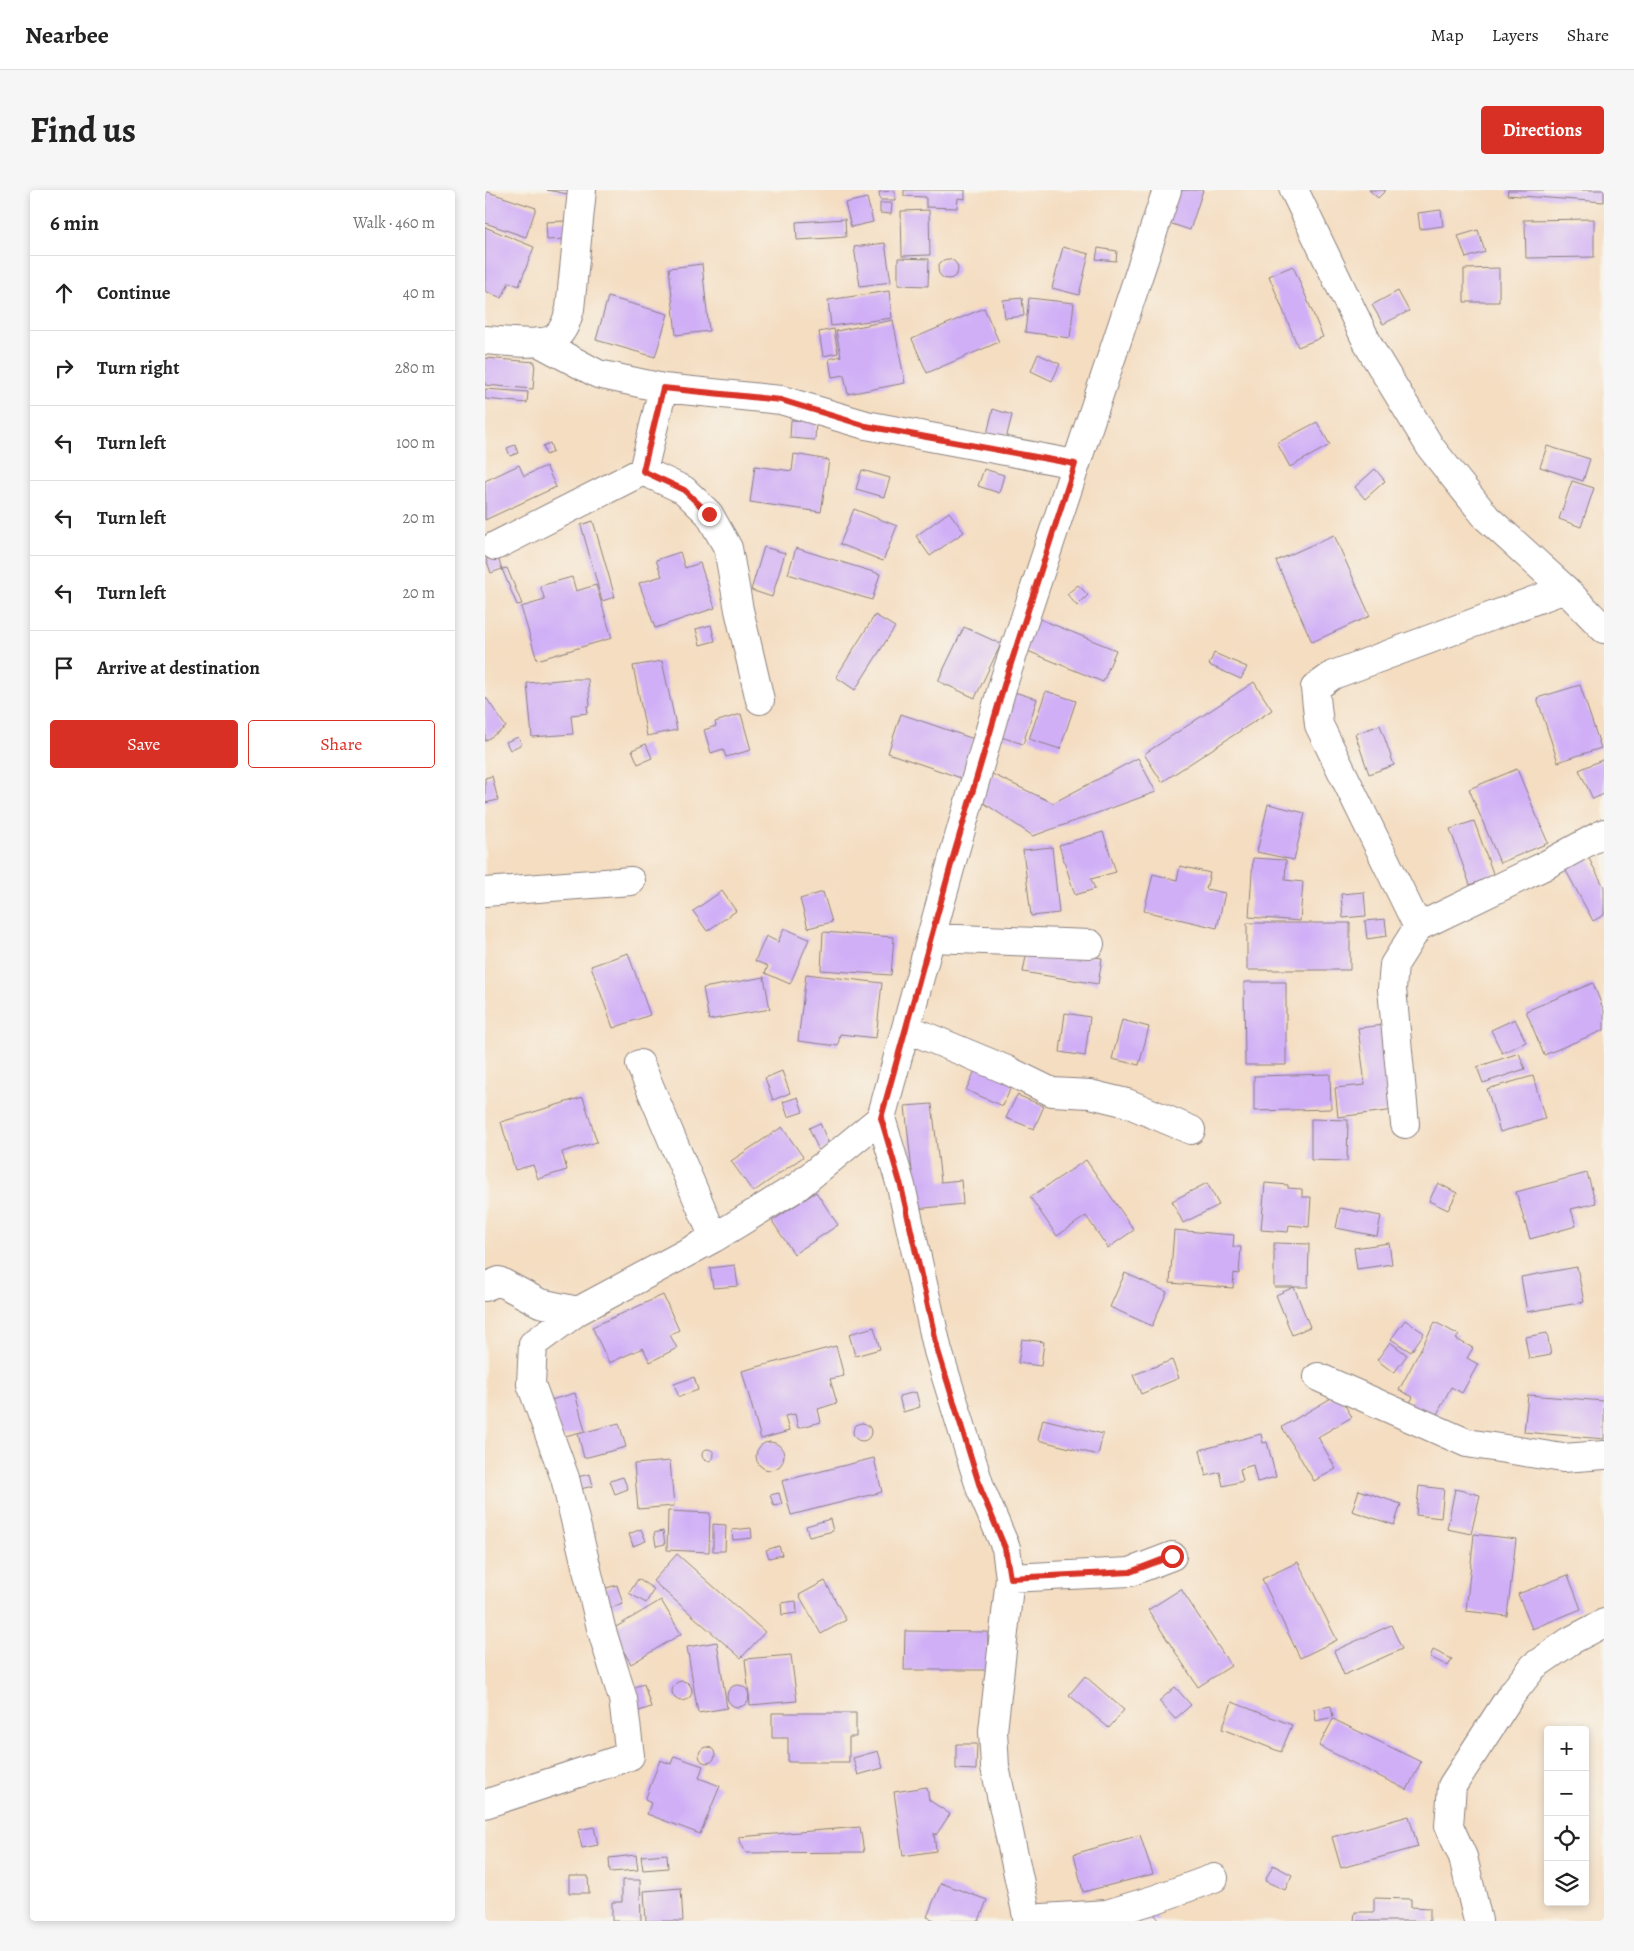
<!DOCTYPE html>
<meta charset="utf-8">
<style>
:root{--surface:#fff;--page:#f6f6f6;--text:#222;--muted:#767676;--line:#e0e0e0;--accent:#d93025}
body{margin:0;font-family:Alegreya,serif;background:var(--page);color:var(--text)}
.controls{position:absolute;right:15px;bottom:15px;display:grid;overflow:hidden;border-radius:5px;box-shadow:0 2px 8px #0003}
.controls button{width:45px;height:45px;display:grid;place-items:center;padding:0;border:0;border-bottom:1px solid var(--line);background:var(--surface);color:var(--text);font:25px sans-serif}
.stop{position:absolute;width:15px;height:15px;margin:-11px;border:4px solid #d93025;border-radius:50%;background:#fff}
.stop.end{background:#d93025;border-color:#fff;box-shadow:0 1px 5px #0008}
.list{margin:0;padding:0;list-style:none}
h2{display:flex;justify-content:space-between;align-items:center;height:65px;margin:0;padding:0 20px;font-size:21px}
h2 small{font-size:16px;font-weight:400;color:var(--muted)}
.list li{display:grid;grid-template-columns:32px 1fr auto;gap:15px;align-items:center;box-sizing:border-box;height:75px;padding:0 20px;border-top:1px solid var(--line)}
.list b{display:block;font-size:19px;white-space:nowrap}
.list em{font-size:16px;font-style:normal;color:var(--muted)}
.actions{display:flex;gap:10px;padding:15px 20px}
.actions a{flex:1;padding:11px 0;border:1px solid var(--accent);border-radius:5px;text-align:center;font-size:18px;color:var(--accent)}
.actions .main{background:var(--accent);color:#fff}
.icon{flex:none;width:28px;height:28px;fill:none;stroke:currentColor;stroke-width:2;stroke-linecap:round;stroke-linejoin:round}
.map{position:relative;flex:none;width:1119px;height:1731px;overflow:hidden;border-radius:5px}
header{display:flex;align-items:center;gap:30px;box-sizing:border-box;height:70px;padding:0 25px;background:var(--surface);border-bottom:1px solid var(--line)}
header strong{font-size:24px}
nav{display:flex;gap:28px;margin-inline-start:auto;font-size:18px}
.intro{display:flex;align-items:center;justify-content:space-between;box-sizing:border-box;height:120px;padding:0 30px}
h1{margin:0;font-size:35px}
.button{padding:12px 22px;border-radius:5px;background:var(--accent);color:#fff;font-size:18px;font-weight:700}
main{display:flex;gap:30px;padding:0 30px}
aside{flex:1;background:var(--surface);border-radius:5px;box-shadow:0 2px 8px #0003}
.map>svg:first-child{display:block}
</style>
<header>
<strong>Nearbee</strong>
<nav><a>Map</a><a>Layers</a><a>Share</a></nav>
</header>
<div class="intro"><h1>Find us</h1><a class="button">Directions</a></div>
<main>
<aside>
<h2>6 min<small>Walk · 460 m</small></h2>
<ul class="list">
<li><svg class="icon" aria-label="ahead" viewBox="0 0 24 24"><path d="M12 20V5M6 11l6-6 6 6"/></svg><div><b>Continue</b></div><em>40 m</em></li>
<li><svg class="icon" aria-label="right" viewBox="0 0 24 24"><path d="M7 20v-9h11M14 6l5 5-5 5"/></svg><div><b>Turn right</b></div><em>280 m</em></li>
<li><svg class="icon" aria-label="left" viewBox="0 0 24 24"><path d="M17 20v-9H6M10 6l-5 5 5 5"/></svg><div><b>Turn left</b></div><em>100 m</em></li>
<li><svg class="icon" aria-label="left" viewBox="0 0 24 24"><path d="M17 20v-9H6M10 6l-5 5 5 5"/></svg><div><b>Turn left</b></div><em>20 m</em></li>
<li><svg class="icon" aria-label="left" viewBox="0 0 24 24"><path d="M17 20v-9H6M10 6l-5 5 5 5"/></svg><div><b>Turn left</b></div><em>20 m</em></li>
<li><svg class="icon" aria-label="arrive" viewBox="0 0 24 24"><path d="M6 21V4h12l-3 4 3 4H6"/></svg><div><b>Arrive at destination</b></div></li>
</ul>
<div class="actions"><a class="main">Save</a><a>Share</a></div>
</aside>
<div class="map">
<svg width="1119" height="1731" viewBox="0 0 1119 1731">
<rect width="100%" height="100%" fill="#f7f3e8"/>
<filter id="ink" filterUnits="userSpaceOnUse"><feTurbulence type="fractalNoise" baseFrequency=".02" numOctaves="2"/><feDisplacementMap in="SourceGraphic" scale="10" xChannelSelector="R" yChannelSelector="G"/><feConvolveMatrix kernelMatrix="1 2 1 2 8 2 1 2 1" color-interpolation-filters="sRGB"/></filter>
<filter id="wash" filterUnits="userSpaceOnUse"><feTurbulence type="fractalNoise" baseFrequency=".0096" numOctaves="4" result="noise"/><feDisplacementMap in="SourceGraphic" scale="20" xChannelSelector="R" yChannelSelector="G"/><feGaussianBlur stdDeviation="1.12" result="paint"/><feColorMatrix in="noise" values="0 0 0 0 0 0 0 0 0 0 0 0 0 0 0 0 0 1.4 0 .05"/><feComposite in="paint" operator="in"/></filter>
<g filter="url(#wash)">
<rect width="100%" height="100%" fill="#f4ddc1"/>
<g id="blocks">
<!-- building -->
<path fill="#d0aff7" d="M62,0H84L83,4Z
M419,0H480V9L473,8L472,18L441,17V7L419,6Z
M691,0H718L705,40L681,32Z
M884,0H901L893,8Z
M1023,0H1119V12L1022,5Z
M0,1L51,18L41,47L0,33Z
M410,1V10H395L394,2Z
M382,8L388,32L366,37L360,13Z
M395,13H407L406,24L395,23Z
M444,20L445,65L417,66L416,21Z
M956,20L958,36L935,39L933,23Z
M360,29L361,47L312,50L311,32Z
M1109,29V67L1041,68L1040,34L1038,30Z
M80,31L81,49L62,50L61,32Z
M0,37L49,57L34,96L24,92L17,108L0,101Z
M993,40L1000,62L981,68L973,46Z
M400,53L406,92L375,96L369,57Z
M578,57L604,64L594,105L567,98Z
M613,58L632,61L631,71L611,69Z
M413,68L444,69L443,96L413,95Z
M453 79a10 10 0 1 1 20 0a10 10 0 1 1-20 0Z
M217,74L224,141L191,145L184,78Z
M808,76L838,147L813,157L784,86Z
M1014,78V112H979V79Z
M404,101L407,128L346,136L343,110Z
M913,101L924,121L898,134L887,115Z
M123,107L183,124L170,167L111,150Z
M537,108L539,126L520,128L518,110Z
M544,108L589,113L585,148L540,142Z
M499,118L514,152L442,183L427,149Z
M408,130L420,193L363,204L359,185L347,187L344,169L356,166L351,141Z
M349,139L353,163L338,166L334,142Z
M553,164L575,174L567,191L546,181Z
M0,168L50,172L48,199L0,195Z
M0,199L43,202L42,213L0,209Z
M508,219L527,225L521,249L502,244Z
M306,230L331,231L330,250L305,248Z
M832,232L845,255L805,277L792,253Z
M65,253L68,262L61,265L58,256Z
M30,255L33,263L25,266L22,258Z
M1062,256L1105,269L1098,291L1055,277Z
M309,264L344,270L336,322L265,312L270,276L307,281Z
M34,275L39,286L61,276L71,297L0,330V291Z
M499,279L519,285L514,303L493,296Z
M890,279L900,291L880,309L870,297Z
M377,280L405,288L399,307L371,299Z
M1087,291L1109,298L1096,337L1074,329Z
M369,319L412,336L398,371L355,354Z
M464,322L479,342L445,366L431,346Z
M108,331L130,407L117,411L96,335Z
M849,345L885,426L827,452L791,371Z
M279,357L300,363L287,407L266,400Z
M311,358L395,384L387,410L303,384Z
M195,362L200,378L215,373L230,418L170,438L154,393L177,386L171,370Z
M12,365L17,379L6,383L1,369Z
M22,378L37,414L32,415L17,379Z
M87,387L91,401L111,395L127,448L52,470L36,417L60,410L55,396Z
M593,395L603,405L592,416L582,404Z
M390,425L410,437L370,500L351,487Z
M545,425L631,460L618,492L533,457Z
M226,435L230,451L215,455L211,439Z
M479,437L516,454L490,508L453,491Z
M729,463L762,477L756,489L724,475Z
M177,471L192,540L162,546L148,476Z
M84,489H103L105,516H102L103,523L86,525L88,544L47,547L42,493Z
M769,492L787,520L677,592L659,564Z
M1095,495L1116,558L1073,572L1052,508Z
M561,501L591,511L575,559L544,549Z
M529,502L552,509L538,554L516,547Z
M0,506L21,537L0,551Z
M256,524L266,560L241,567L238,559L226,563L219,540L231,536L230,532Z
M416,524L489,549L476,588L403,563Z
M895,535L909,575L884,584L870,544Z
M33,547L37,554L25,560L21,552Z
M161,554L167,568L153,574L147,560Z
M653,568L671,602L548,646L493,609L507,584L568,613Z
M1119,569V604L1108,609L1094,580Z
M1032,579L1063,653L1015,673L984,599Z
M7,586L13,610L0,613V588Z
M783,614L820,623L809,670L772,662Z
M989,631L1009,686L985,695L965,639Z
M618,642L631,682L606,689L610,699L590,705L574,655Z
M567,657L574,723L546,726L538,660Z
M1102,665L1119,697V725L1108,731L1079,677Z
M768,668L801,670L800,690L818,692L815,731L764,727Z
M695,676L725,683L721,699L740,703L732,738L659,721L668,684L692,690Z
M237,701L251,721L222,741L208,721Z
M338,702L347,732L323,738L315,709Z
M879,702L881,726L858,728L856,704Z
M900,729L902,746L882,749L880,731Z
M762,733H865V780H762Z
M299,738L324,749L305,794L280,783L283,776L270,771L281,746L293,752Z
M338,742L409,747L406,785L336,780Z
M543,756L617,768L613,794L538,782Z
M143,763L165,825L128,838L106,776Z
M321,784L397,793L391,848L355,844L353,856L313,851Z
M279,787L285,819L224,830L218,798Z
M759,792H801V875H760Z
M1108,793L1119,821V840L1059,865L1041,821Z
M580,823L605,827L600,866L575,862Z
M1030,829L1041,852L1017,863L1006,840Z
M637,830L664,837L654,875L627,869Z
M900,835L910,920L853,927L850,898L880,895L873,838Z
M1034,863L1040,879L998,893L992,877Z
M493,874L529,890L518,916L481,900Z
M297,881L305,903L288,910L280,888Z
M845,884L846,919L769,921V886Z
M1048,886L1060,929L1015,942L1002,899Z
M532,905L559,916L549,939L521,928Z
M98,907L112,952L77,962L82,980L53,989L48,975L30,980L16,932Z
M313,907L318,922L303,927L298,912Z
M447,914L456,992L476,990L478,1014L431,1019L420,916Z
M826,929L863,930L862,971L826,970Z
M335,933L345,957L334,961L324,938Z
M297,937L318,967L268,1002L246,971Z
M601,970L649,1040L623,1058L601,1026L572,1046L545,1007Z
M1102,983L1111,1013L1086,1019L1091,1036L1045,1049L1031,1002Z
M722,993L734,1015L698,1033L687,1011Z
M780,993L803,995V998L817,999V1007H826L824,1037L804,1035L803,1042L776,1040Z
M953,993L972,1003L963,1020L944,1011Z
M331,1002L353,1035L309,1064L287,1031Z
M855,1018L896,1026L892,1046L851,1038Z
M689,1040L749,1045L748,1057H756L754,1084L749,1083L748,1098L685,1093Z
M789,1053L824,1054L823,1097H789Z
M904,1053L907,1074L872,1079L869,1058Z
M250,1075L253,1096L228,1098L225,1078Z
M1092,1077L1099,1112L1042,1122L1036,1087Z
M640,1083L682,1102L667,1136L625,1117Z
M809,1097L825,1137L807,1145L791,1105Z
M178,1105L194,1140L185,1145L192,1158L165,1172L158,1158L124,1173L107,1137Z
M920,1130L939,1143L926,1162L906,1149Z
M950,1132L974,1145L971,1149L988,1158L982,1168L993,1174L977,1203L966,1197L947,1234L921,1220L928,1207L914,1200Z
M389,1137L395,1159L370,1166L364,1144Z
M1062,1143L1066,1165L1044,1169L1040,1147Z
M537,1149L559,1152L556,1176L533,1173Z
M905,1152L922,1165L909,1183L892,1170Z
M351,1156L359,1186L345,1189L352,1213L333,1219L336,1232L313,1238L310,1224L300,1226L304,1241L276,1249L257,1181Z
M687,1170L694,1188L656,1204L648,1185Z
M209,1187L213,1200L194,1207L189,1194Z
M431,1202L435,1217L418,1222L414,1206Z
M90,1203L100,1241L76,1247L66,1210Z
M853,1204L867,1227L833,1247L851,1279L829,1291L797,1237Z
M1043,1205L1119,1211V1249L1039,1242Z
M558,1229L618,1244L613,1265L553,1250Z
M134,1233L141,1257L99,1268L93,1244Z
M368 1242a9 9 0 1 1 18 0a9 9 0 1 1-18 0Z
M776,1244L778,1253L782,1252L791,1287L772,1292L768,1275L755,1279L758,1291L738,1296L735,1282L721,1286L715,1260Z
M271 1266a14 14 0 1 1 28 0a14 14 0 1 1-28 0Z
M217 1265a6 6 0 1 1 12 0a6 6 0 1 1-12 0Z
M389,1268L397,1302L306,1325L297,1291Z
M185,1271L189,1316L153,1319L149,1274Z
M105,1284L108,1296L91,1300L88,1288Z
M138,1287L143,1299L130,1304L125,1291Z
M934,1296L959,1299L956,1328L931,1325Z
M970,1299L995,1305L986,1344L962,1339Z
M874,1300L916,1314L909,1335L867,1321Z
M294,1303L297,1314L289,1316L285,1305Z
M183,1321L225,1323L224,1362L182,1360Z
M345,1329L348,1341L324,1347L321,1336Z
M228,1334L241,1335L240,1361H228Z
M266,1338L267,1348L248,1350L247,1340Z
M156,1339L161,1351L148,1356L144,1344Z
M178,1341L180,1354L171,1356L169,1343Z
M989,1344L1031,1349L1022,1426L981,1421Z
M294,1356L297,1365L284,1368L281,1360Z
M192,1364L280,1442L256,1468L168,1391Z
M813,1372L852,1450L815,1468L777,1389Z
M1083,1385L1096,1419L1047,1439L1033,1404Z
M153,1389L169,1399L161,1413L144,1403Z
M340,1391L361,1430L336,1444L314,1405Z
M132,1395L138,1414L125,1418L118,1399Z
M696,1399L746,1476L713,1497L663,1420Z
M176,1410L196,1444L146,1474L126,1440Z
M311,1411L312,1423L297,1425L296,1413Z
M906,1435L917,1459L859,1485L849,1461Z
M420,1441L503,1442L502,1480H419Z
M232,1452L242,1518L213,1523L202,1457Z
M948,1460L967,1469L963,1476L945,1467Z
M306,1465L312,1511L265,1515L260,1469Z
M600,1486L639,1520L624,1538L584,1505Z
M187 1501a10 10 0 1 1 20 0a10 10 0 1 1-20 0Z
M159,1494L166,1517L154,1521L146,1498Z
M242 1506a11 11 0 1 1 22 0a11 11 0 1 1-22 0Z
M690,1497L706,1515L690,1529L674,1511Z
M747,1512L807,1535L796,1562L737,1539Z
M846,1516L848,1527L831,1531L829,1519Z
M287,1523H371V1547H364V1572H303V1548H287Z
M848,1529L936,1572L922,1600L834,1556Z
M471,1554H492L491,1580L471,1579Z
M214 1565a8 8 0 1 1 16 0a8 8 0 1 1-16 0Z
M393,1561L398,1578L373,1585L368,1568Z
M189,1566L218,1576L214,1588L235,1596L215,1644L162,1624L166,1613L160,1610L175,1570L186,1574Z
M442,1597L444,1610L465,1624L451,1645L449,1643L451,1661L418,1666L409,1602Z
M924,1626L933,1657L856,1678L847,1647Z
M109,1637L113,1655L97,1658L93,1640Z
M375,1637L379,1662L261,1663L253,1647Z
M655,1645L668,1684L598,1702L589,1664Z
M182,1664L183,1678L158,1680L156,1666Z
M151,1665L153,1680L125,1682L124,1668Z
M788,1675L807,1685L800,1700L780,1691Z
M84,1686H103L104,1703H84Z
M137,1690H155L156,1731H127V1712H137Z
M456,1693L502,1710L494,1731H452L442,1727Z
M196,1698L198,1731H161L159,1701Z
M889,1708L926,1709V1717L945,1718V1731H869L870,1722H889Z
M665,1719L675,1731H650Z"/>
</g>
</g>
<g filter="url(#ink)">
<use href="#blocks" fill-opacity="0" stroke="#8b807e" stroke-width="1"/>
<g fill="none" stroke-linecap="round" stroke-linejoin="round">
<defs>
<path id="minor" d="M809,0L885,158L946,258L1002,328L1080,399L1119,439
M0,150C16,151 59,157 71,147C80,139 82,129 85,119L97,0
M53,152L113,184L178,198L296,210L381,235L590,274
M178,198L158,281L199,300L224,324L243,358L254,420L275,510
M10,356L158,281
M0,702L146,691
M933,737L834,535L830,498L848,485L1080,399
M446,748L605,754
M421,838L522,880L567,902L605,904L642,913L706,940
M155,874L229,1048
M920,934L907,799L909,775L933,737L1057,677L1119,643
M0,1097L14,1091L55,1113L93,1121
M833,1187L982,1253L1078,1268L1119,1265
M525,1388L645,1382L687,1366
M0,1614L145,1566L138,1509L116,1438L80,1288L46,1194L48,1154L93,1121L229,1048L312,997L396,928
M542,1729L622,1724L671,1709L729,1688
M543,1731L510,1577L508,1541L525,1388L521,1358L496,1300L453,1161L416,996L396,928L469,664L519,491L682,0
M993,1731L978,1667L964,1636L967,1596L1026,1505L1049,1476L1085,1451L1119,1433"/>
</defs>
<!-- minor casing -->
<use href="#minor" stroke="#8b807e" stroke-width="30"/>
<!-- minor -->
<use href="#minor" stroke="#fff" stroke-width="28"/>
</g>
</g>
<g fill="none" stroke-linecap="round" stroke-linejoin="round" filter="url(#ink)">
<!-- route -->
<path stroke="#d93025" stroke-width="6" d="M224,324L199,300L158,281L178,198L296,210L381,236L590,274L520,492L469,664L396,928L416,996L453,1161L496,1300L520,1358L525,1388L645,1382L687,1366"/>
</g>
</svg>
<div class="controls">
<button>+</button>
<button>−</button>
<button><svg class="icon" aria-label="locate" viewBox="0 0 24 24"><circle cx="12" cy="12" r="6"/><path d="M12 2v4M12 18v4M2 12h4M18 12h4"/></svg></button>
<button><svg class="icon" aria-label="layers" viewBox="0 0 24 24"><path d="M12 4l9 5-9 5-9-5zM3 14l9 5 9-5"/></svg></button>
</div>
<div class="stop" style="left:687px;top:1366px"></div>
<div class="stop end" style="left:224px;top:324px"></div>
</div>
</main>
